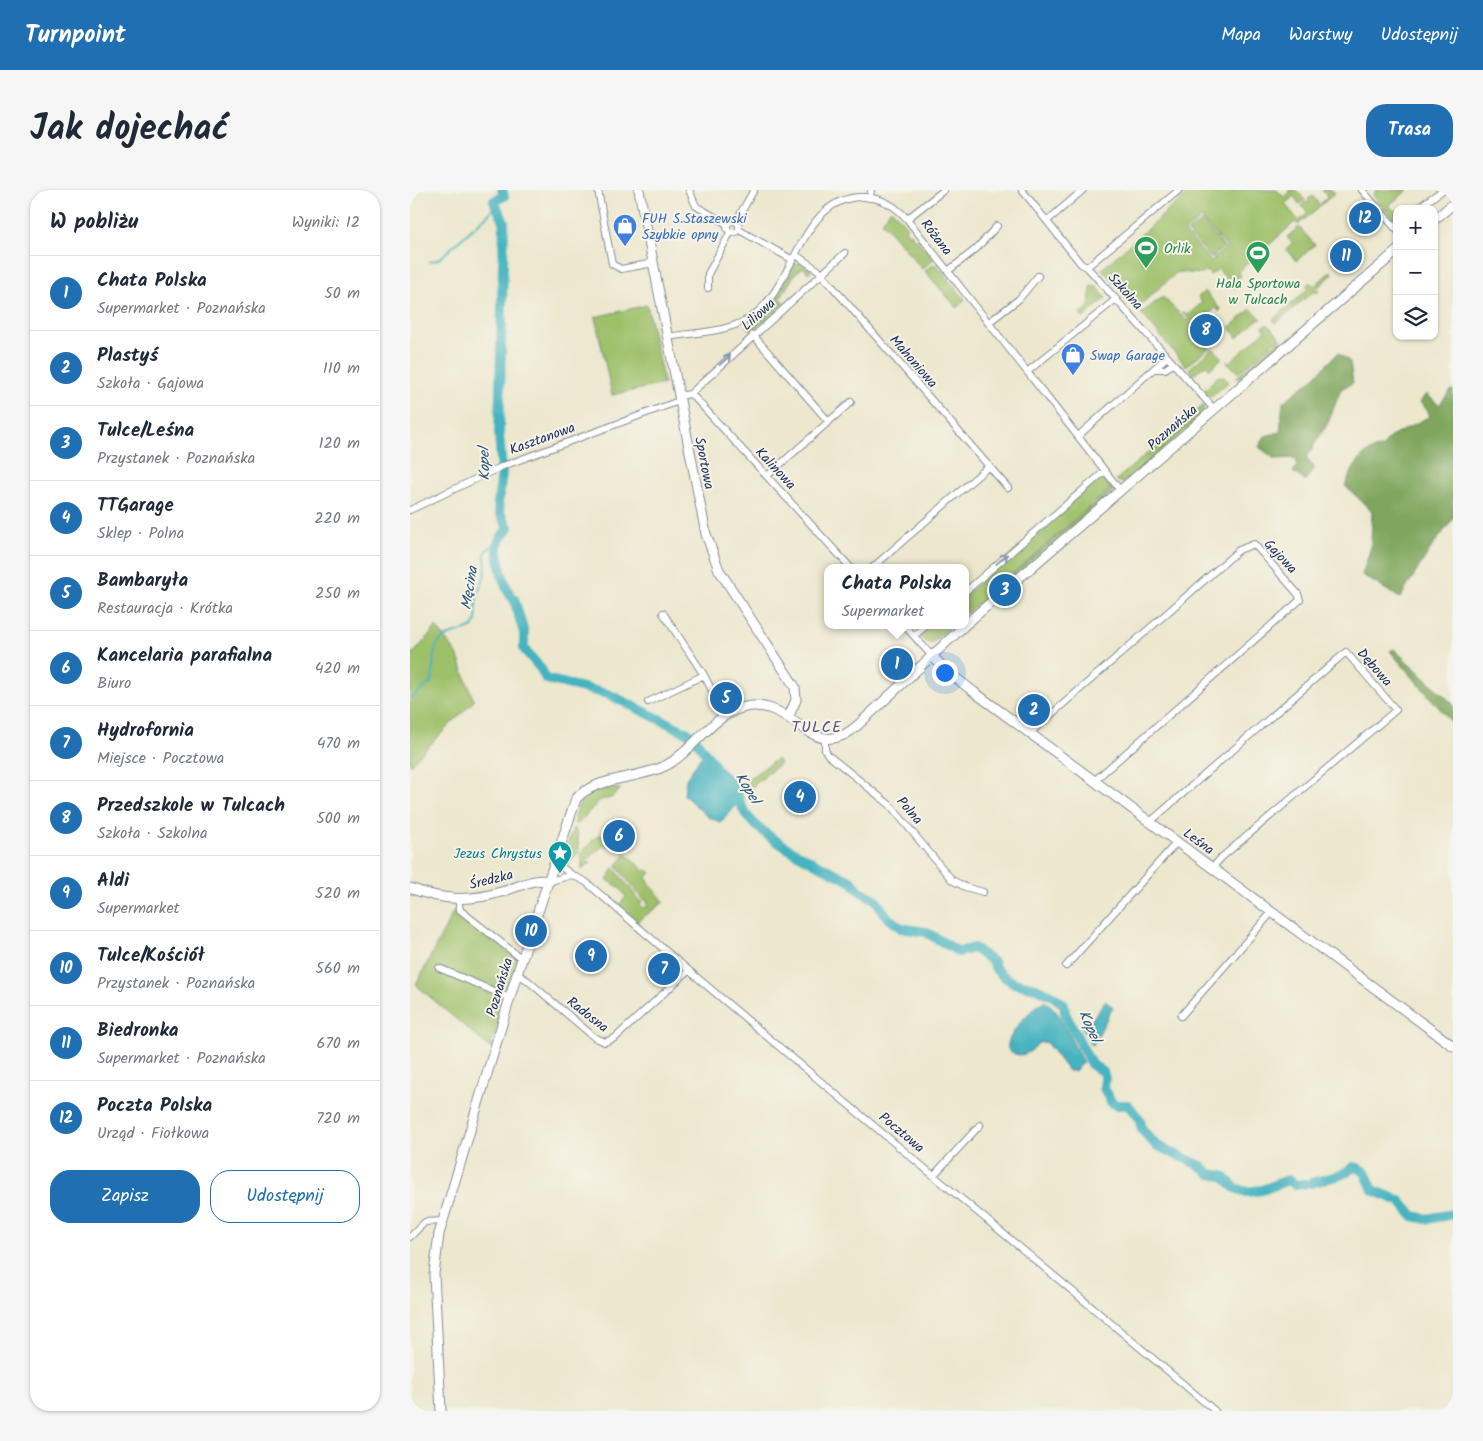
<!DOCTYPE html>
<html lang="pl">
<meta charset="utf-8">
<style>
:root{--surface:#fff;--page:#f6f6f7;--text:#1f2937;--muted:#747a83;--line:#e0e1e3;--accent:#1f6fb2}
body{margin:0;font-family:Kalam,sans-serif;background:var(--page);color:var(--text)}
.controls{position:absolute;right:15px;top:15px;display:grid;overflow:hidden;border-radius:10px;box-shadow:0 1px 4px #0004}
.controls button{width:45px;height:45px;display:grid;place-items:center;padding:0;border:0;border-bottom:1px solid var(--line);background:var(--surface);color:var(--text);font:25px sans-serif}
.you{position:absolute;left:534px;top:482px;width:18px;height:18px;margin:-12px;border:4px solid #fff;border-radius:50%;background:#1a73e8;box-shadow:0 0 0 8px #1a73e833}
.badge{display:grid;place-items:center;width:32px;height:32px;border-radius:50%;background:var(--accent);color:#fff;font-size:16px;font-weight:700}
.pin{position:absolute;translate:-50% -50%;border:2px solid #fff;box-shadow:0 1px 5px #0006}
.popup{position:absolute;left:414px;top:374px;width:145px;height:65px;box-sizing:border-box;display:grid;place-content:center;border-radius:10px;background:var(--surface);filter:drop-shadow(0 1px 4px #0005);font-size:16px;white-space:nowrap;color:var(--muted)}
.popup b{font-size:19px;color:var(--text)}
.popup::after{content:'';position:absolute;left:50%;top:100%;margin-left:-10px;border:10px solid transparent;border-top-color:var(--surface)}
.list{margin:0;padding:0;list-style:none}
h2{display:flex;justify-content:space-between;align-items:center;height:65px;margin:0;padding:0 20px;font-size:21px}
h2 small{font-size:16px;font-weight:400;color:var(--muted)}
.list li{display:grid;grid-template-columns:32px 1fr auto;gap:15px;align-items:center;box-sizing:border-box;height:75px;padding:0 20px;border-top:1px solid var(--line)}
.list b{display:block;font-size:19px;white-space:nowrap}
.list p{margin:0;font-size:16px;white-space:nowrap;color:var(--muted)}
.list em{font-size:16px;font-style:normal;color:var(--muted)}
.actions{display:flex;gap:10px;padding:15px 20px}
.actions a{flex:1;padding:11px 0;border:1px solid var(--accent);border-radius:20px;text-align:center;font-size:18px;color:var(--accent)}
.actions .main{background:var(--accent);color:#fff}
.icon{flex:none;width:28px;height:28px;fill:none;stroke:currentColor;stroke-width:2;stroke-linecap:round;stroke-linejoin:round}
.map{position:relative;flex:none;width:1043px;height:1221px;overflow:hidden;border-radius:20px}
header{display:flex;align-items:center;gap:30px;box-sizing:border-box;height:70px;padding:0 25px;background:var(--accent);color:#fff}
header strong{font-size:24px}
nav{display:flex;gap:28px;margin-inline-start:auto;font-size:18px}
.intro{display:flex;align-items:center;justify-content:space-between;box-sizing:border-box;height:120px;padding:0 30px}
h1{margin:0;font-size:35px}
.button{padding:12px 22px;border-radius:20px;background:var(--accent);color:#fff;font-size:18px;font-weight:700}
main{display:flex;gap:30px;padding:0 30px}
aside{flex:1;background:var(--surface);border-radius:20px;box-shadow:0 1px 4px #0004}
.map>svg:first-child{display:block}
</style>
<header>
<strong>Turnpoint</strong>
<nav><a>Mapa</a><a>Warstwy</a><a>Udostępnij</a></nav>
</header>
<div class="intro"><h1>Jak dojechać</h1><a class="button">Trasa</a></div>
<main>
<aside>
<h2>W pobliżu<small>Wyniki: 12</small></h2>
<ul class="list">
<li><span class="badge">1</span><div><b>Chata Polska</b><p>Supermarket · Poznańska</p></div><em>50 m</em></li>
<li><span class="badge">2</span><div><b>Plastyś</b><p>Szkoła · Gajowa</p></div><em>110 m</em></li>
<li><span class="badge">3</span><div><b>Tulce/Leśna</b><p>Przystanek · Poznańska</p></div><em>120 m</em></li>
<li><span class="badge">4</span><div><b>TTGarage</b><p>Sklep · Polna</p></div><em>220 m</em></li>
<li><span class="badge">5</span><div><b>Bambaryła</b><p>Restauracja · Krótka</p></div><em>250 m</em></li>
<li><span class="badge">6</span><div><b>Kancelaria parafialna</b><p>Biuro</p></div><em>420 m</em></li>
<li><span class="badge">7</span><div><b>Hydrofornia</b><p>Miejsce · Pocztowa</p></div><em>470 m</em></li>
<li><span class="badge">8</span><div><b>Przedszkole w Tulcach</b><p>Szkoła · Szkolna</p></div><em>500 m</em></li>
<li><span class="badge">9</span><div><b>Aldi</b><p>Supermarket</p></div><em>520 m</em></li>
<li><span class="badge">10</span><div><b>Tulce/Kościół</b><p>Przystanek · Poznańska</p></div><em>560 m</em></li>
<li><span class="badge">11</span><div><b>Biedronka</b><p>Supermarket · Poznańska</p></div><em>670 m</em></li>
<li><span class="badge">12</span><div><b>Poczta Polska</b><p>Urząd · Fiołkowa</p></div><em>720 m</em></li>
</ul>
<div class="actions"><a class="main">Zapisz</a><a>Udostępnij</a></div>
</aside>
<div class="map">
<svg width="1043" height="1221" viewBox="0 0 1043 1221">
<rect width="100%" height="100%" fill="#f7f3e8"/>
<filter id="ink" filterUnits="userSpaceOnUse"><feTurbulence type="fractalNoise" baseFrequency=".02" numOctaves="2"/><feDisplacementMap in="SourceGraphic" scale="10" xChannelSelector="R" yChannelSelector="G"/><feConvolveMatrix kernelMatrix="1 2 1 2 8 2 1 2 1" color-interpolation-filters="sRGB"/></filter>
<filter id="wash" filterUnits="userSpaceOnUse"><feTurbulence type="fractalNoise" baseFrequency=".0096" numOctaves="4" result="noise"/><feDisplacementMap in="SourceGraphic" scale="20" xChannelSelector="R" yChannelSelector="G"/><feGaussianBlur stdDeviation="1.12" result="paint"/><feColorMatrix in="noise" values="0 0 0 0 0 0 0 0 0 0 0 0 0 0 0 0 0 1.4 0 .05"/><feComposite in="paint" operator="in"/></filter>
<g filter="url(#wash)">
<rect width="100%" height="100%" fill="#ece7cd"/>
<!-- green -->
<path fill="#9dc069" stroke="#5c7864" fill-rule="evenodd" d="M781,0H867L874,7L880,2L878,0H886L895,10L889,14L884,6L875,14L889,31L898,23L891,16L896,11L898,13L900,12L898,9L903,6L909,15L918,7L912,0H921L925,3L888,35L885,32L828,82L831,86L827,90L830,93L824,98L808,79L800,85L796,81L792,84L767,82L727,118L692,79ZM791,28L817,57L801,71L775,42Z
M966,0H998L979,15L984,21L987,19V28H982L963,5Z
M481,19L497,36L495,39L499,45L502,43V46L505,50L507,48L510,52L508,54L512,55L524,69L512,79L472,32Z
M792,31L814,57L801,68L778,42Z
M889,37L905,55L886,71L876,59L882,53L877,47Z
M386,73H391L402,80L398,83L393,77L385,84L370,108L374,113L342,141L336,135L359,116Z
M524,74L530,77L527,79L529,81L532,80L539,89L537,92H541L555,110L547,118L515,81Z
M921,81L923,84L907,98L909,101L907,103L904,101L866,133L863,130L898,99L896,96L900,92L904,96Z
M681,96L687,97L696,108L673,128L670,124L679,117Z
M795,101L811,120L809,122L806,118L784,136L796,150L799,158L776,176L731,123L753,107L777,131L779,129L772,122L777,125L792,113L788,107Z
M237,115L254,194L202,205L185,127Z
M841,119L852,129L847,130L827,148L820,137Z
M857,134L870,147L828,183L816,171L820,172L855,141L853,137Z
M871,148L870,158L834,188H826Z
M803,158L811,166V169L800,179L796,175L783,184L779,179Z
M808,186L814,187L818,192L800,208L795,205L794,200Z
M794,215L793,225L713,293L706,290Z
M693,284L700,294L699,300L556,424V404Z
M703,294V302L573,416L571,412L700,301Z
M519,435H543L522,453H518L508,446Z
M26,437L47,464L64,511L0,575V463H4Z
M367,569L370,573L342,597L336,590Z
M195,599H211L201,608L190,610L169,633L165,634C164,613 176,603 195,599Z
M163,638L167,642L169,662L157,676L152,671Z
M189,644L199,648L200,656H193L175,671L180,673L172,679L171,663Z
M216,664L235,681L237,680L241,683L236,688L254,712L227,732L208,716L216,707L209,697L197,690L204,678L232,713L230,714L234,718L238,716L236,709L234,710L206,676Z
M45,719L108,770L80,858L6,795Z"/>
<!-- forest -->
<path fill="#7ea65d" stroke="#4c6a5e" d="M928,163L940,172L943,193L931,199L918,233L896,268L905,278L895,291L883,282L887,276L886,268L865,269L849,257L855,246L870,242L873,212L899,192Z
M1041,200H1043V329L1021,358L990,408L952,385L961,357L962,321L935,296C942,280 952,258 972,258L979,248L1020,226L1010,212L1016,204L1029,215Z
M984,459L1043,514V534L980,461Z"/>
<!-- water -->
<path fill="#45b3c0" stroke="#30718f" d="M298,566L326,592L333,605L320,623L310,632L298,627L274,605L276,589L291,567Z
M634,811C653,820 661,854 673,872L665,881H658L636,852L628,853C621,864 608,870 598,859C595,846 622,817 634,811Z
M695,811L703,817L683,855L680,854L672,836L681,831Z"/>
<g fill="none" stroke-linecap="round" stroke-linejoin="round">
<!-- stream -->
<path stroke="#45b3c0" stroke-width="2" d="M19,72L29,69L79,24L85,15
M0,509L22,492C25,476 19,454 37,446C46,442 55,441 63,437C68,430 66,422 66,414C66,404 73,394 75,384C79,368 66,362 89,353"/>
<!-- river -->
<path stroke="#45b3c0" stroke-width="10" d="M92,0L94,6L84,11L94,32L89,243L92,283L88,313L90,323L98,337C96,342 91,346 89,351C85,363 94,401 104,409L114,443V459L131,479L136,489L198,504L282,545L305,576
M323,599C330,609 332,620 337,626C362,655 408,674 442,692L450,701L465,709L478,728L491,738L516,742L549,762L564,758L583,772L586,779L592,785L604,793L626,798L641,805L654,814L655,823L681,874L693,882L695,888L694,898L701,912L707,915H718L730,930L732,940L746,955L791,976L800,984L813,986L825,998L836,1002L852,1000L878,990L886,995L894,994
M901,993L931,985L944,977L948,978L955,982L963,1000L990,1011L1003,1026L1017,1029L1043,1024"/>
</g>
</g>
<g filter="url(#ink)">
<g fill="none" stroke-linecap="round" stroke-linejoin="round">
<defs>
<path id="street" d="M188,0L202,74L211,79L244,73
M279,0L286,16L317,34
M612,0L671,74L677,77L804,219
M952,0L987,40
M460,8L461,0
M1006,19L1033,0
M497,29L534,0
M317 37a6 6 0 1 1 12 0a6 6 0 1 1-12 0Z
M326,31L344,0
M637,31L673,0
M329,40L383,70
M386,65L408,80L598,298
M677,77L769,0
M538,81L566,59L587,36
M298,98V84L320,43
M578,133L609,109L628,86
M343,145L419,232
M258,147C286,142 322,143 345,124C386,92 392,5 454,7C471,8 486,16 497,29L710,300
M745,179H755L763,174
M617,182L706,109
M280,204L435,63
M269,206L280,204L285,208L441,378
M668,246L757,167
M357,286L441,212
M0,320L93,276L269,211
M462,378L579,276
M556,401L695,281
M253,423L294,485L315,526
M494,435L521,465
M504,446L517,435
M238,512L294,485
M620,543L829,360L844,354L888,404L890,410L684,591
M415,549V560L418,565L480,615L542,690L555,697L573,702
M740,632L936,462L986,520L812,667L802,678
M146,673L162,685
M140,691L162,685L176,692C382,872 596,1043 805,1221
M48,709L50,720L112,769
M656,776L767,652
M29,778L100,808
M107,784L117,790L184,847L195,852L205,848L278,781
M771,826L862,722
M524,985L570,935
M0,1047L15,1032L33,1031"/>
<path id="secondary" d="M229,0L296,344L309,380L385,497L386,510L378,528
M1024,30L1043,14
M556,434L987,61
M521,465L537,481L564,502L1043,856
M0,698C31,710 59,712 91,702C107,698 123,687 140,691
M31,1221L24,1084L29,1044L107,784L166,609C184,587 229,589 255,576C286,560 304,519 342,516C386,513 404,575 448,535L555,435"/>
</defs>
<!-- street casing -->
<use href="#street" stroke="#848b96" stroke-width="8"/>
<!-- secondary casing -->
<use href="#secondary" stroke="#848b96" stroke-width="11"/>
<!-- street -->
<use href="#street" stroke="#fff" stroke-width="6"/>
<!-- secondary -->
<use href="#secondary" stroke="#fff" stroke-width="9"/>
</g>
<!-- one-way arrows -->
<defs><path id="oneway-shaft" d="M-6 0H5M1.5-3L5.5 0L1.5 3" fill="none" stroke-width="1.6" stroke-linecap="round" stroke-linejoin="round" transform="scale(1.25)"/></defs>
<g stroke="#8d97ae">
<use href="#oneway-shaft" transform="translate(315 170) rotate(-42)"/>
<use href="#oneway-shaft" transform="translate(592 369) rotate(-41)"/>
</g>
</g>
<!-- icons -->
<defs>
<symbol id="shop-pin" viewBox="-11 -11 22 30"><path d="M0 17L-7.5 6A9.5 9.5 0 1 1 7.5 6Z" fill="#3f7fe0" stroke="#f7f3e8"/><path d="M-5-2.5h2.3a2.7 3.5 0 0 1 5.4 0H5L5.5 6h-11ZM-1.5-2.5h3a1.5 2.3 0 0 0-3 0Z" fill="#fff"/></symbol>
<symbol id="stadium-pin" viewBox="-11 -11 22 30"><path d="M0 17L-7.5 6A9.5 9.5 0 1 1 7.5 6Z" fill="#2e9e5b" stroke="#f7f3e8"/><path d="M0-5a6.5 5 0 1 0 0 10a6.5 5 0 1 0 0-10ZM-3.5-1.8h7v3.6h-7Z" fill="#fff"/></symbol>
<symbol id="sight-pin" viewBox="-11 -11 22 30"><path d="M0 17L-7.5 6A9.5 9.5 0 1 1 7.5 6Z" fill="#0f9aa8" stroke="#f7f3e8"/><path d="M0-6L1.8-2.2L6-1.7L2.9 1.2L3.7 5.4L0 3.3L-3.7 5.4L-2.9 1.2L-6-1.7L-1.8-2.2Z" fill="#fff"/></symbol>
</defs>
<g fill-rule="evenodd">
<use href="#shop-pin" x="201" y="22" width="28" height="38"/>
<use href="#stadium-pin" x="722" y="44" width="28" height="38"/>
<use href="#stadium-pin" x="834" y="49" width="28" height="38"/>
<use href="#shop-pin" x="649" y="151" width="28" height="38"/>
<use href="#sight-pin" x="136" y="649" width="28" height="38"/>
</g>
<g text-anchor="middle" stroke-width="4" stroke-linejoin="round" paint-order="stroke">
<!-- shop labels -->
<g font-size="14" fill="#366cbe" stroke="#f7f3e8" text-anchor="start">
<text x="232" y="33">FUH S.Staszewski<tspan x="232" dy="16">Szybkie opny</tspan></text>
<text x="680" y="170">Swap Garage</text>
</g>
<!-- street labels -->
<g font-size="14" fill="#1b2f5e" stroke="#f7f3e8">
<text transform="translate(527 47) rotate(52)" y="5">Różana</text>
<text transform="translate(716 101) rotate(48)" y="5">Szkolna</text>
<text transform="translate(348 124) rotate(-42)" y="5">Liliowa</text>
<text transform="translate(504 171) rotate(49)" y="5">Mahoniowa</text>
<text transform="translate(762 237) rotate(-41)" y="5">Poznańska</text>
<text transform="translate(132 248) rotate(-20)" y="5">Kasztanowa</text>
<text transform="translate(295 273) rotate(79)" y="5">Sportowa</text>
<text transform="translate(366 278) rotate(47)" y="5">Kalinowa</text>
<text transform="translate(871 366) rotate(47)" y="5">Gajowa</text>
<text transform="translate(965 477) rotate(49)" y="5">Dębowa</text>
<text transform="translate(500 620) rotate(49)" y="5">Polna</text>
<text transform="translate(789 651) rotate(36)" y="5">Leśna</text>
<text transform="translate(81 689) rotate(-14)" y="5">Średzka</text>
<text transform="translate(89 797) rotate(-73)" y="5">Poznańska</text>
<text transform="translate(178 824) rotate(38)" y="5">Radosna</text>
<text transform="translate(492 942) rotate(40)" y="5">Pocztowa</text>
</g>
<!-- leisure labels -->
<g font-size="14" fill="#27864d" stroke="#f7f3e8" text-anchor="start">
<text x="754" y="63">Orlik</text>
<text x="848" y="98" text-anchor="middle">Hala Sportowa<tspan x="848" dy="16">w Tulcach</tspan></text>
</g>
<!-- culture labels -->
<g font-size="14" fill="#0d838f" stroke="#f7f3e8" text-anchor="end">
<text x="132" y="668">Jezus Chrystus</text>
</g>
<!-- water labels -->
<g font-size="15" font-style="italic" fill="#28577b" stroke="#f7f3e8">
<text transform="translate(74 274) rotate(-91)" y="5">Kopel</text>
<text transform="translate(59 398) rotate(-81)" y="5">Męcina</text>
<text transform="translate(338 598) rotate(59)" y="5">Kopel</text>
<text transform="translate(680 836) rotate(66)" y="5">Kopel</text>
</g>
<!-- quarter labels -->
<g font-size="16" letter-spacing="1" fill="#5b5385" stroke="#f7f3e8">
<text x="407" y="542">TULCE</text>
</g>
</g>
</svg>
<div class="controls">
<button>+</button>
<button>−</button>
<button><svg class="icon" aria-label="layers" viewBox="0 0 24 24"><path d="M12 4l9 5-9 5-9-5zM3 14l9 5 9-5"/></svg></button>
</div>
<div class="you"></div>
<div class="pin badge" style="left:487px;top:474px">1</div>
<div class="popup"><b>Chata Polska</b>Supermarket</div>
<div class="pin badge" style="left:624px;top:520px">2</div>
<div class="pin badge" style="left:595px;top:400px">3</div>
<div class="pin badge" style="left:390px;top:607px">4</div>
<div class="pin badge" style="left:316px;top:508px">5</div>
<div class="pin badge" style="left:209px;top:646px">6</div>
<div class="pin badge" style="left:254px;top:779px">7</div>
<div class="pin badge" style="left:796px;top:140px">8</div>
<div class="pin badge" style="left:181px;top:766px">9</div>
<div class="pin badge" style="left:121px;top:741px">10</div>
<div class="pin badge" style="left:936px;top:66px">11</div>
<div class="pin badge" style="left:955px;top:28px">12</div>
</div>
</main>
